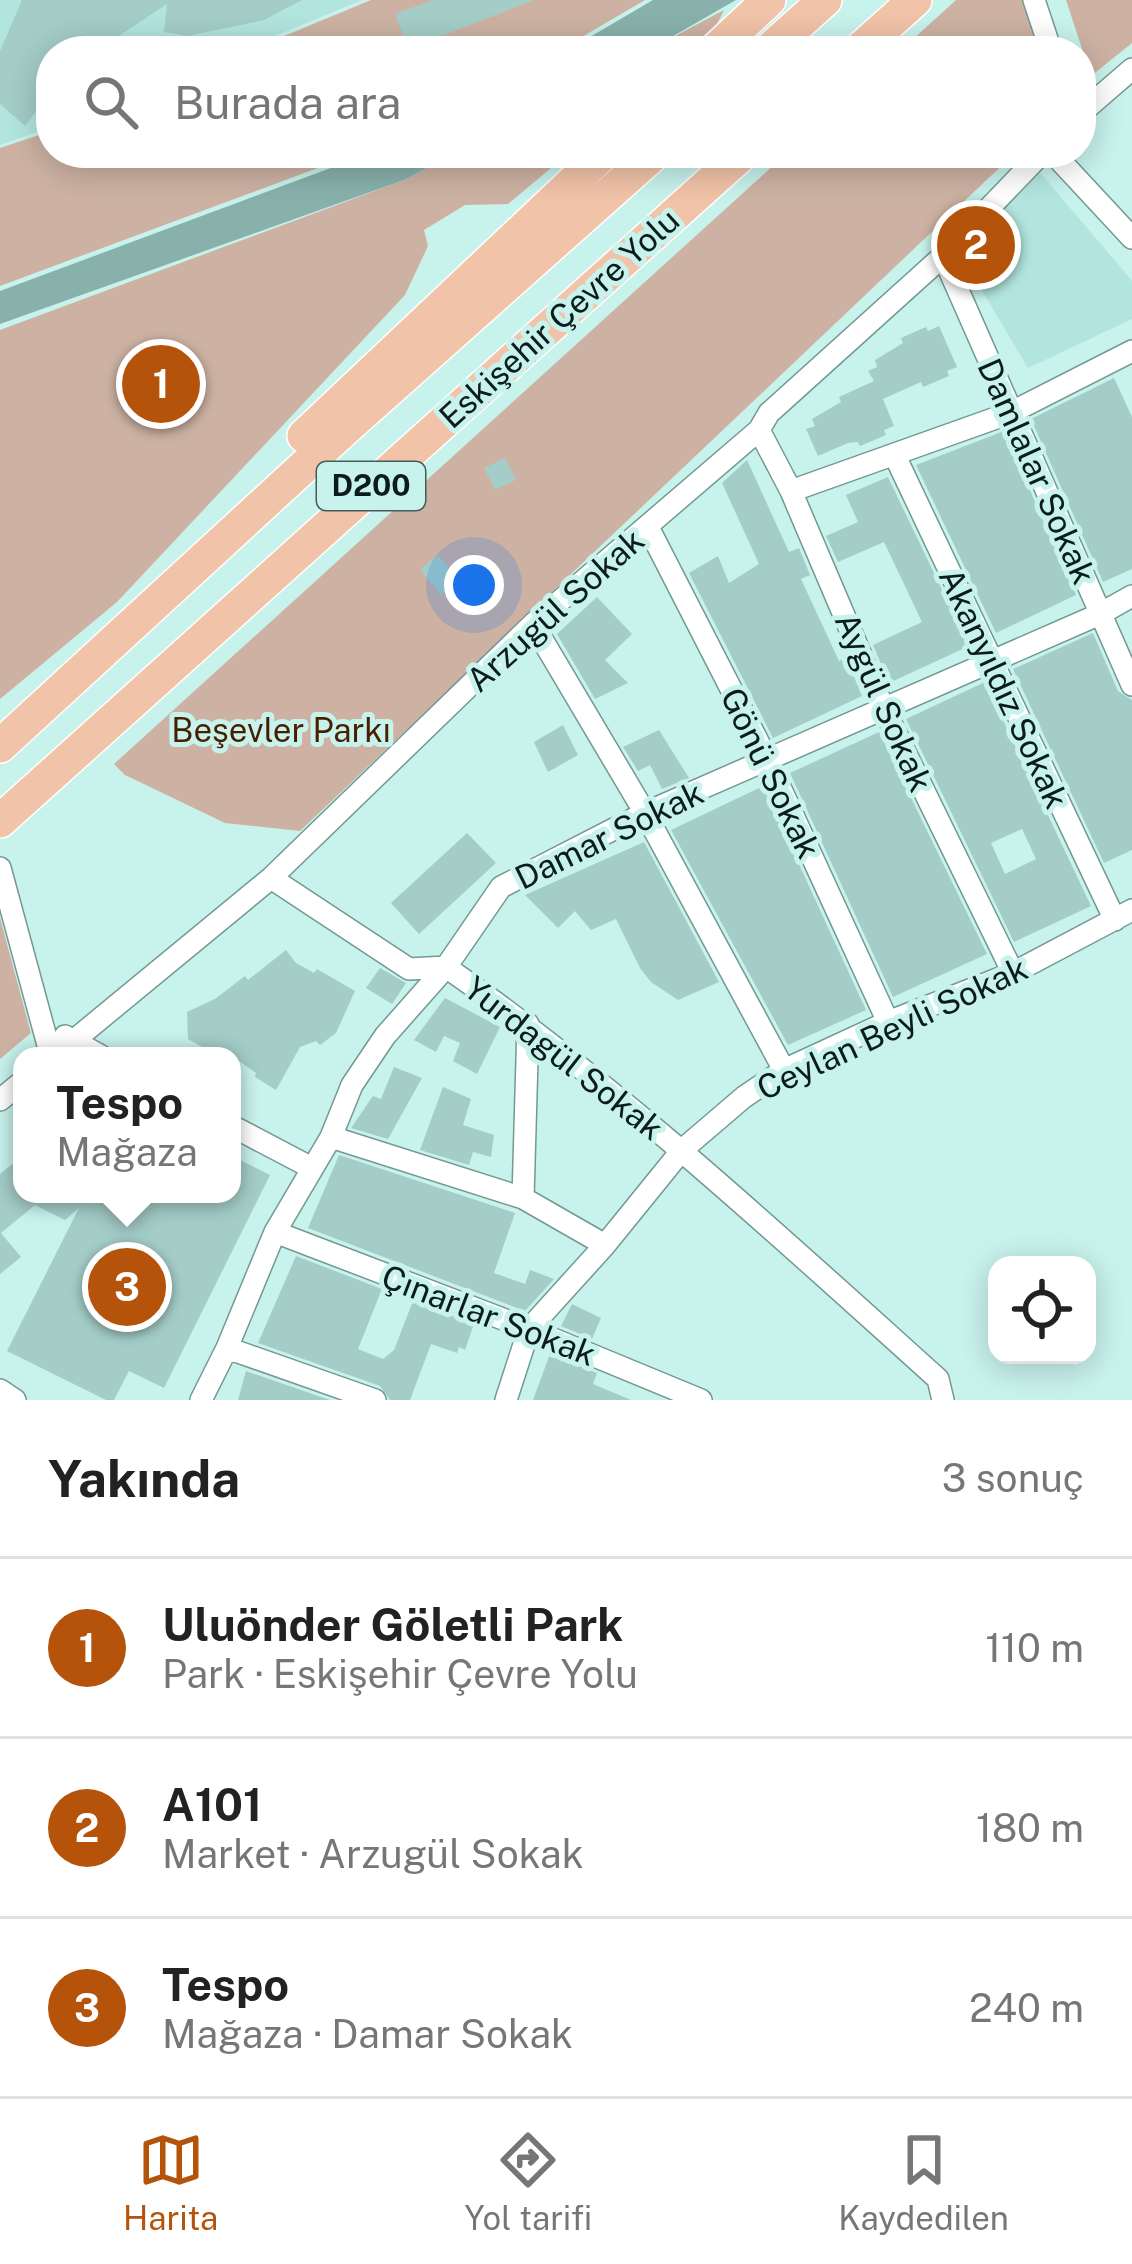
<!DOCTYPE html>
<html lang="tr">
<meta charset="utf-8">
<style>
:root{--surface:#fff;--page:#f6f6f6;--text:#222;--muted:#767676;--line:#e0e0e0;--accent:#b45309}
body{margin:0;font-family:"Public Sans",sans-serif;background:var(--page);color:var(--text)}
.controls{position:absolute;right:36px;bottom:36px;display:grid;overflow:hidden;border-radius:24px;box-shadow:0 6px 30px #0003}
.controls button{width:108px;height:108px;display:grid;place-items:center;padding:0;border:0;border-bottom:3px solid var(--line);background:var(--surface);color:var(--text);font:60px sans-serif}
.you{position:absolute;left:474px;top:585px;width:42px;height:42px;margin:-30px;border:9px solid #fff;border-radius:50%;background:#1a73e8;box-shadow:0 0 0 18px #1a73e833}
.badge{display:grid;place-items:center;width:78px;height:78px;border-radius:50%;background:var(--accent);color:#fff;font-size:39px;font-weight:700}
.pin{position:absolute;translate:-50% -50%;border:6px solid #fff;box-shadow:0 3px 12px #0006}
.popup{position:absolute;left:13px;top:1047px;width:228px;height:156px;box-sizing:border-box;display:grid;place-content:center;border-radius:24px;background:var(--surface);filter:drop-shadow(0 3px 9px #0005);font-size:39px;white-space:nowrap;color:var(--muted)}
.popup b{font-size:45px;color:var(--text)}
.popup::after{content:'';position:absolute;left:50%;top:100%;margin-left:-24px;border:24px solid transparent;border-top-color:var(--surface)}
.list{margin:0;padding:0;list-style:none}
h2{display:flex;justify-content:space-between;align-items:center;height:156px;margin:0;padding:0 48px;font-size:51px}
h2 small{font-size:39px;font-weight:400;color:var(--muted)}
.list li{display:grid;grid-template-columns:78px 1fr auto;gap:36px;align-items:center;box-sizing:border-box;height:180px;padding:0 48px;border-top:3px solid var(--line)}
.list b{display:block;font-size:45px;white-space:nowrap}
.list p{margin:0;font-size:39px;white-space:nowrap;color:var(--muted)}
.list em{font-size:39px;font-style:normal;color:var(--muted)}
.icon{flex:none;width:66px;height:66px;fill:none;stroke:currentColor;stroke-width:2;stroke-linecap:round;stroke-linejoin:round}
.map{position:relative;flex:none;width:1132px;height:1400px;overflow:hidden}
.search{position:absolute;background:var(--surface);box-shadow:0 6px 30px #0003;left:36px;right:36px;top:36px;height:132px;display:flex;align-items:center;gap:30px;box-sizing:border-box;padding:0 42px;border-radius:48px;color:var(--muted);font-size:45px}
.sheet{height:696px;background:var(--surface)}
nav{display:flex;justify-content:space-around;align-items:center;box-sizing:border-box;height:168px;border-top:3px solid var(--line);background:var(--surface);font-size:33px;color:var(--muted)}
nav a{display:grid;justify-items:center;gap:6px}
nav .on{color:var(--accent)}
.map>svg:first-child{display:block}
</style>
<div class="map">
<svg width="1132" height="1400" viewBox="0 0 1132 1400">
<rect width="100%" height="100%" fill="#c8f2ec"/>
<!-- built -->
<path fill="#b2e5de" d="M0,0H362L238,51H51V127L0,145Z
M1038,170L1132,281V319L1028,368L959,252Z"/>
<!-- green -->
<path fill="#cdb2a3" d="M371,0H645L558,51H248Z
M956,0H1024L1041,51H900Z
M1066,0H1132V43L1091,76Z
M724,10C700,59 698,51 647,51Z
M51,131V153H358L0,286V148Z
M456,153H569L508,204L465,205L424,230L428,246L405,295L117,602L0,699V330L404,180Z
M787,153H1015L300,831L225,823L125,775L114,764Z
M0,918L31,1033L0,1059Z"/>
<!-- water -->
<path fill="#89b1ac" d="M653,0H736L647,51H566Z
M371,153H456L404,180L0,324V291Z"/>
<!-- building -->
<path fill="#a4cdc7" fill-rule="evenodd" d="M22,0H302L264,20L187,36L164,32L167,4L96,51H51V92L25,126L0,104V51Z
M433,0H532V1L408,49L395,14Z
M939,326L957,367L947,371L949,376L923,387L921,382L883,399L894,426L884,430L886,435L860,446L858,442L848,443L818,456L806,429L815,426L812,419L841,402L839,397L874,381L868,371L877,367L875,360L903,343L901,338L926,327L928,331Z
M1114,378L1132,417V569L1103,582L1031,419Z
M1004,431L1076,595L996,633L916,465Z
M505,458L516,480L495,490L484,468Z
M747,460L789,552L799,548L810,575L801,579L839,661L846,658L862,696L773,738L689,573L718,556L729,583L759,564L722,483Z
M888,477L969,646L889,683L873,645L922,622L884,542L838,562L826,536L858,522L846,495Z
M438,555L459,581L441,595L420,569Z
M597,597L632,634L605,660L628,683L595,699L557,634Z
M1093,633L1118,691L1132,700V850L1104,863L1013,669Z
M985,682L1091,906L1014,942L906,719ZM1022,829L1036,859L1005,874L991,843Z
M563,725L578,755L548,772L534,742Z
M659,730L689,778L662,789L650,765L638,771L623,747Z
M879,732L987,954L893,997L790,773Z
M763,786L866,1010L788,1045L671,830Z
M467,833L496,863L419,934L391,903Z
M644,842L719,982L678,1000L651,982L640,968L616,919L591,930L575,911L558,928L525,895Z
M286,950L296,963L314,973L317,969L355,991L336,1033L320,1045L316,1041L300,1047L276,1090L255,1077L256,1073L232,1056L213,1053L188,1039L187,1012L215,999L245,976L248,980Z
M380,968L406,983L392,1004L366,988Z
M445,998L500,1027L477,1074L453,1061L460,1043L444,1036L436,1052L414,1040Z
M394,1067L422,1078L388,1139L351,1128L373,1096L381,1099Z
M443,1087L471,1099L463,1125L494,1135L491,1157L473,1152L469,1165L420,1150Z
M339,1155L515,1213L494,1273L525,1284L530,1270L554,1279L525,1311L308,1228Z
M22,1156V1194H232V1156L270,1175L164,1388L129,1371L114,1400H106L7,1351L79,1208L65,1220L35,1205L1,1233L21,1257L0,1274V1174Z
M296,1256L382,1289L358,1349L383,1359L394,1350L413,1301L474,1324L465,1350L459,1347L457,1353L431,1344L410,1400H390L380,1386L258,1343Z
M572,1304L601,1318L592,1339L561,1326Z
M550,1354L597,1373L593,1384L631,1400H533Z
M246,1371L330,1400H238Z"/>
<g fill="none" stroke-linecap="round" stroke-linejoin="round">
<defs>
<path id="minor" d="M1034,0L1051,51
M1081,113L1132,69
M1053,153L1132,238
M943,256L1132,685
M759,430L791,491L884,709L1013,973
M895,456L1115,920
M791,491L1010,413L1132,351
M648,527L768,761L888,1022
M533,624L645,813L784,1070
M0,868L51,1056
M271,878L409,969L446,967
M446,967C622,1090 779,1236 938,1379L943,1400
M65,1036L101,1056
M55,1056L271,878L533,624L759,430L769,413L943,256L1042,153
M0,1100L22,1082
M232,1126L310,1167
M331,1137L523,1198L605,1245
M523,1198L528,1024
M275,1232L529,1329L701,1400
M227,1348L375,1400
M0,1390L15,1400
M201,1400L227,1348L275,1232L331,1137L352,1085L385,1036L446,967L501,887L645,813L1100,614L1132,596
M506,1400L529,1329L605,1245L682,1150L744,1097L784,1070L888,1022L1013,973L1132,910"/>
<path id="highway" d="M714,51L769,0
M768,51L825,0
M858,51L915,0
M304,436L604,153
M0,746L346,428L655,153
M0,821L743,153"/>
</defs>
<!-- minor casing -->
<use href="#minor" stroke="#729994" stroke-width="24"/>
<!-- highway casing -->
<use href="#highway" stroke="#fff" stroke-width="36"/>
<!-- minor -->
<use href="#minor" stroke="#fff" stroke-width="21"/>
<!-- highway -->
<use href="#highway" stroke="#f1c3a8" stroke-width="33"/>
</g>
<g text-anchor="middle" stroke-width="10" stroke-linejoin="round" paint-order="stroke">
<!-- shield labels -->
<rect fill="#c8f2ec" stroke="#445c59" stroke-width="3" x="317" y="462" width="108" height="48" rx="9"/>
<g font-size="30" font-weight="bold" fill="#0c1c1a">
<text x="371" y="496">D200</text>
</g>
<!-- street labels -->
<g font-size="33" fill="#0c1c1a" stroke="#c8f2ec">
<text transform="translate(559 318) rotate(-42)" y="12">Eskişehir Çevre Yolu</text>
<text transform="translate(1037 471) rotate(66)" y="12">Damlalar Sokak</text>
<text transform="translate(555 610) rotate(-42)" y="12">Arzugül Sokak</text>
<text transform="translate(1004 688) rotate(65)" y="12">Akanyıldız Sokak</text>
<text transform="translate(884 702) rotate(66)" y="12">Aygül Sokak</text>
<text transform="translate(771 773) rotate(64)" y="12">Gönü Sokak</text>
<text transform="translate(609 835) rotate(-26)" y="12">Damar Sokak</text>
<text transform="translate(892 1028) rotate(-25)" y="12">Ceylan Beyli Sokak</text>
<text transform="translate(564 1058) rotate(38)" y="12">Yurdagül Sokak</text>
<text transform="translate(489 1315) rotate(21)" y="12">Çınarlar Sokak</text>
</g>
<!-- park labels -->
<g font-size="33" fill="#471f00" stroke="#c8f2ec">
<text x="281" y="742">Beşevler Parkı</text>
</g>
</g>
</svg>
<div class="controls">
<button><svg class="icon" aria-label="locate" viewBox="0 0 24 24"><circle cx="12" cy="12" r="6"/><path d="M12 2v4M12 18v4M2 12h4M18 12h4"/></svg></button>
</div>
<div class="you"></div>
<div class="pin badge" style="left:161px;top:384px">1</div>
<div class="pin badge" style="left:976px;top:245px">2</div>
<div class="pin badge" style="left:127px;top:1287px">3</div>
<div class="popup"><b>Tespo</b>Mağaza</div>
<div class="search"><svg class="icon" aria-label="search" viewBox="0 0 24 24"><circle cx="10" cy="10" r="6"/><path d="M15 15l6 6"/></svg>Burada ara</div>
</div>
<section class="sheet">
<h2>Yakında<small>3 sonuç</small></h2>
<ul class="list">
<li><span class="badge">1</span><div><b>Uluönder Göletli Park</b><p>Park · Eskişehir Çevre Yolu</p></div><em>110 m</em></li>
<li><span class="badge">2</span><div><b>A101</b><p>Market · Arzugül Sokak</p></div><em>180 m</em></li>
<li><span class="badge">3</span><div><b>Tespo</b><p>Mağaza · Damar Sokak</p></div><em>240 m</em></li>
</ul>
</section>
<nav>
<a class="on"><svg class="icon" aria-label="map" viewBox="0 0 24 24"><path d="M3 6l6-2 6 2 6-2v14l-6 2-6-2-6 2zM9 4v14M15 6v14"/></svg>Harita</a>
<a><svg class="icon" aria-label="directions" viewBox="0 0 24 24"><path d="M12 3l9 9-9 9-9-9zM9 14v-3h6M13 9l2 2-2 2"/></svg>Yol tarifi</a>
<a><svg class="icon" aria-label="saved" viewBox="0 0 24 24"><path d="M7 4h10v16l-5-4-5 4z"/></svg>Kaydedilen</a>
</nav>
